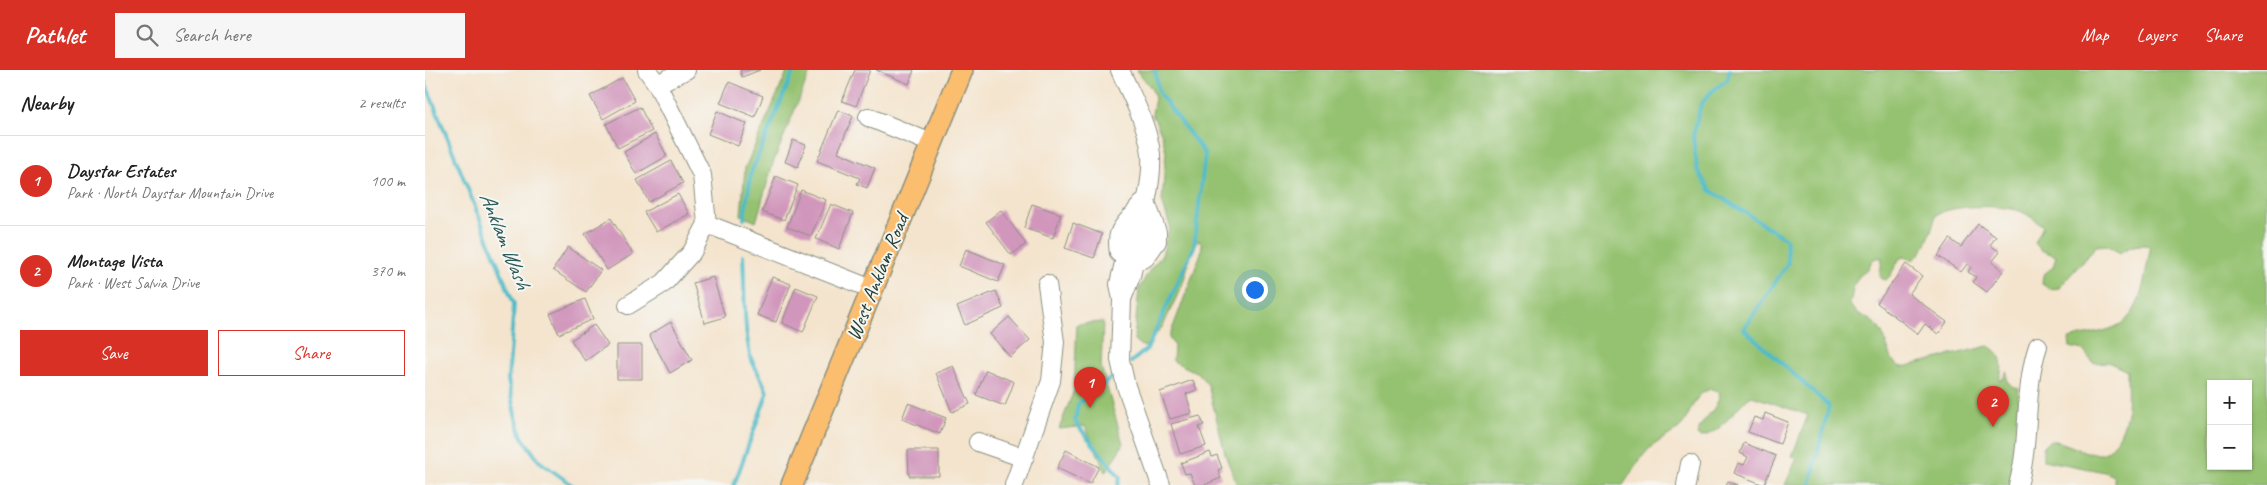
<!DOCTYPE html>
<meta charset="utf-8">
<style>
:root{--surface:#fff;--page:#f6f6f6;--text:#222;--muted:#767676;--line:#e0e0e0;--accent:#d93025}
body{margin:0;font-family:Caveat,sans-serif;background:var(--page);color:var(--text)}
.controls{position:absolute;right:15px;bottom:15px;display:grid;overflow:hidden;border-radius:0px;box-shadow:0 1px 4px #0004}
.controls button{width:45px;height:45px;display:grid;place-items:center;padding:0;border:0;border-bottom:1px solid var(--line);background:var(--surface);color:var(--text);font:25px sans-serif}
.you{position:absolute;left:829px;top:219px;width:18px;height:18px;margin:-12px;border:4px solid #fff;border-radius:50%;background:#1a73e8;box-shadow:0 0 0 8px #1a73e833}
.badge{display:grid;place-items:center;width:32px;height:32px;border-radius:50%;background:var(--accent);color:#fff;font-size:16px;font-weight:700}
.pin{position:absolute;translate:-50% -41px;filter:drop-shadow(0 1px 2px #0008)}
.pin::after{content:'';position:absolute;top:26px;width:18px;height:15px;background:inherit;clip-path:polygon(0 0,100% 0,50% 100%)}
.list{margin:0;padding:0;list-style:none}
h2{display:flex;justify-content:space-between;align-items:center;height:65px;margin:0;padding:0 20px;font-size:21px}
h2 small{font-size:16px;font-weight:400;color:var(--muted)}
.list li{display:grid;grid-template-columns:32px 1fr auto;gap:15px;align-items:center;box-sizing:border-box;height:90px;padding:0 20px;border-top:1px solid var(--line)}
.list b{display:block;font-size:19px;white-space:nowrap}
.list p{margin:0;font-size:16px;white-space:nowrap;color:var(--muted)}
.list em{font-size:16px;font-style:normal;color:var(--muted)}
.actions{display:flex;gap:10px;padding:15px 20px}
.actions a{flex:1;padding:11px 0;border:1px solid var(--accent);border-radius:0px;text-align:center;font-size:18px;color:var(--accent)}
.actions .main{background:var(--accent);color:#fff}
.icon{flex:none;width:28px;height:28px;fill:none;stroke:currentColor;stroke-width:2;stroke-linecap:round;stroke-linejoin:round}
.map{position:relative;flex:none;width:1842px;height:415px;overflow:hidden}
header{display:flex;align-items:center;gap:30px;box-sizing:border-box;height:70px;padding:0 25px;background:var(--accent);color:#fff}
header strong{font-size:24px}
nav{display:flex;gap:28px;margin-inline-start:auto;font-size:18px}
.search{width:350px;height:45px;background:var(--page);display:flex;align-items:center;gap:12px;box-sizing:border-box;padding:0 18px;border-radius:0px;color:var(--muted);font-size:19px}
main{display:flex}
aside{flex:1;background:var(--surface)}
.map>svg:first-child{display:block}
</style>
<header>
<strong>Pathlet</strong>
<div class="search"><svg class="icon" aria-label="search" viewBox="0 0 24 24"><circle cx="10" cy="10" r="6"/><path d="M15 15l6 6"/></svg>Search here</div>
<nav><a>Map</a><a>Layers</a><a>Share</a></nav>
</header>
<main>
<aside>
<h2>Nearby<small>2 results</small></h2>
<ul class="list">
<li><span class="badge">1</span><div><b>Daystar Estates</b><p>Park · North Daystar Mountain Drive</p></div><em>100 m</em></li>
<li><span class="badge">2</span><div><b>Montage Vista</b><p>Park · West Salvia Drive</p></div><em>370 m</em></li>
</ul>
<div class="actions"><a class="main">Save</a><a>Share</a></div>
</aside>
<div class="map">
<svg width="1842" height="415" viewBox="0 0 1842 415">
<rect width="100%" height="100%" fill="#f6f6f2"/>
<filter id="ink" filterUnits="userSpaceOnUse"><feTurbulence type="fractalNoise" baseFrequency=".02" numOctaves="2"/><feDisplacementMap in="SourceGraphic" scale="10" xChannelSelector="R" yChannelSelector="G"/><feConvolveMatrix kernelMatrix="1 2 1 2 8 2 1 2 1" color-interpolation-filters="sRGB"/></filter>
<filter id="wash" filterUnits="userSpaceOnUse"><feTurbulence type="fractalNoise" baseFrequency=".0096" numOctaves="4" result="noise"/><feDisplacementMap in="SourceGraphic" scale="20" xChannelSelector="R" yChannelSelector="G"/><feGaussianBlur stdDeviation="1.12" result="paint"/><feColorMatrix in="noise" values="0 0 0 0 0 0 0 0 0 0 0 0 0 0 0 0 0 1.4 0 .05"/><feComposite in="paint" operator="in"/></filter>
<g filter="url(#wash)">
<rect width="100%" height="100%" fill="#f4e4cd"/>
<!-- green -->
<path fill="#95c271" stroke="#5a8052" fill-rule="evenodd" d="M363,0H386L348,93L331,152L316,145L320,98Z
M712,0H1842V415H1690L1688,406L1680,402L1618,390V377L1625,370C1642,372 1656,383 1673,384C1689,385 1700,356 1702,343C1703,329 1702,314 1702,301L1683,292L1668,293L1658,280L1645,277L1644,269C1658,265 1676,263 1690,257C1718,245 1719,207 1725,181L1724,176C1713,173 1703,177 1695,183L1681,175L1671,176L1634,218L1625,219L1617,214L1618,205L1628,197L1631,186L1616,180L1610,173L1618,156C1611,151 1603,144 1595,141C1576,135 1528,134 1511,145C1507,159 1501,183 1487,190L1480,187L1475,188L1465,206L1461,210L1457,209L1455,206L1457,188C1447,186 1446,193 1442,201C1428,207 1428,221 1425,235C1432,246 1445,247 1453,257C1462,268 1462,285 1472,296L1478,297L1563,276C1578,284 1579,295 1574,310H1577L1582,301V311L1588,317L1594,318L1591,382L1586,415H1360L1372,388L1367,386L1383,345L1327,326C1308,337 1299,363 1275,367L1272,365C1276,348 1293,341 1295,323L1287,319C1269,322 1267,342 1257,355C1250,363 1232,371 1223,380C1213,390 1206,404 1198,415H812L801,387L783,315L773,303L748,291L749,275L744,268L776,183L777,175L775,171H770L758,213L738,256L720,277L715,275L709,270L714,219L724,201L737,185L745,156L737,131L741,82L737,65L727,44L730,28L726,18ZM1786,314H1823V396H1786Z
M678,252L676,296L698,374L681,402L660,356L634,359L649,320L652,254Z"/>
<g fill="none" stroke-linecap="round" stroke-linejoin="round">
<!-- stream -->
<path stroke="#4ebbc8" stroke-width="4" d="M1305,0L1302,10L1287,21L1276,34L1268,66L1272,99L1285,120L1361,169L1363,193L1319,259L1404,336L1385,415
M0,12L89,234L83,310L90,345L97,367L114,391L147,415
M319,149L326,103L369,0
M706,292L722,279L769,177L780,84L734,23L730,0
M688,307L653,334L650,352L695,407L693,415
M309,415L342,324C342,315 328,297 325,285C318,252 320,219 318,186"/>
</g>
<g id="blocks">
<!-- building -->
<path fill="#d196bc" d="M315,0H335L317,7Z
M430,0H445L431,36L417,31Z
M451,0H489L484,14Z
M197,8L210,31L178,49L165,26Z
M304,12L338,26L330,47L295,33Z
M215,37L227,61L193,78L181,54Z
M413,40L428,46L413,82L450,98L442,118L432,114L435,108L392,91Z
M292,41L322,54L313,76L283,64Z
M230,64L242,86L211,104L199,82Z
M368,70L381,75L373,97L360,92Z
M246,91L258,113L224,132L212,110Z
M351,106L373,115L359,150L337,142Z
M376,120L401,130L386,166L362,157Z
M253,124L264,144L231,162L219,142Z
M406,134L428,143L414,179L391,169Z
M607,134L636,144L628,168L599,158Z
M576,140L601,174L586,185L561,152Z
M186,148L208,184L182,200L160,164Z
M648,153L677,164L669,188L640,178Z
M1553,154L1571,167L1565,175L1575,182L1567,192L1578,201L1562,222L1548,212L1551,207L1543,202L1546,197L1542,194L1536,202L1513,186L1525,169L1536,177Z
M143,177L176,200L161,222L128,200Z
M541,179L580,195L573,212L534,196Z
M1481,194L1497,206L1484,224L1522,252L1513,264L1500,254L1493,264L1452,233Z
M288,207L300,247L280,253L268,213Z
M347,207L366,214L351,252L332,245Z
M371,217L393,226L378,262L357,253Z
M571,221L578,238L540,255L532,237Z
M160,229L168,249L134,264L125,244Z
M584,247L605,270L585,287L565,264Z
M246,252L267,290L245,303L224,265Z
M169,255L183,275L160,291L146,270Z
M192,275H217V309H192Z
M528,296L545,334L527,342L511,303Z
M561,300L589,312L580,336L551,325Z
M768,310L772,320L761,324L767,343L745,349L735,322Z
M483,333L521,348L515,364L477,349Z
M1340,343L1363,352L1355,374L1323,362L1329,347L1338,350Z
M775,346L779,355L774,357L781,376L755,384L746,354Z
M1319,373L1351,386L1339,415L1309,403L1313,393L1319,395L1323,387L1315,383Z
M483,380H514V406H484Z
M641,380L674,397L665,414L632,398Z
M785,382L787,387L792,385L797,398L793,400L796,408L779,415H770L765,403L760,404L756,393Z
M1303,411L1313,415H1301Z"/>
</g>
</g>
<g filter="url(#ink)">
<use href="#blocks" fill-opacity="0" stroke="#8a9080" stroke-width="1"/>
<g fill="none" stroke-linecap="round" stroke-linejoin="round">
<defs>
<path id="minor" d="M222,0L232,14L277,105L282,154
M695,0C706,25 720,50 725,77C728,93 725,113 722,128
M232,14L261,0
M443,47L506,73
M706,147C694,160 691,165 694,183L709,191L720,188L732,171V162L722,135
M282,154L447,219
M697,229L706,206L722,128L711,141L694,214L697,229L695,290L701,316L736,415
M203,235L239,213L267,182L282,154
M553,372L599,388
M589,415L626,311L630,272L622,214
M1261,415L1265,394
M1593,415C1606,370 1598,321 1613,276"/>
<path id="major" d="M367,415L537,0"/>
</defs>
<!-- minor casing -->
<use href="#minor" stroke="#8a9080" stroke-width="20"/>
<!-- major casing -->
<use href="#major" stroke="#8a9080" stroke-width="24"/>
<!-- minor -->
<use href="#minor" stroke="#fff" stroke-width="18"/>
<!-- major -->
<use href="#major" stroke="#fbbd6e" stroke-width="21"/>
</g>
</g>
<g text-anchor="middle" stroke-width="4" stroke-linejoin="round" paint-order="stroke">
<!-- street labels -->
<g font-size="21" fill="#1f3d34" stroke="#f6f6f2">
<text transform="translate(452 207) rotate(-68)" y="7">West Anklam Road</text>
</g>
<!-- water labels -->
<g font-size="22" font-style="italic" fill="#2b5c59" stroke="#f6f6f2">
<text transform="translate(81 170) rotate(68)" y="8">Anklam Wash</text>
</g>
</g>
</svg>
<div class="controls">
<button>+</button>
<button>−</button>
</div>
<div class="you"></div>
<div class="pin badge" style="left:665px;top:338px">1</div>
<div class="pin badge" style="left:1568px;top:357px">2</div>
</div>
</main>
